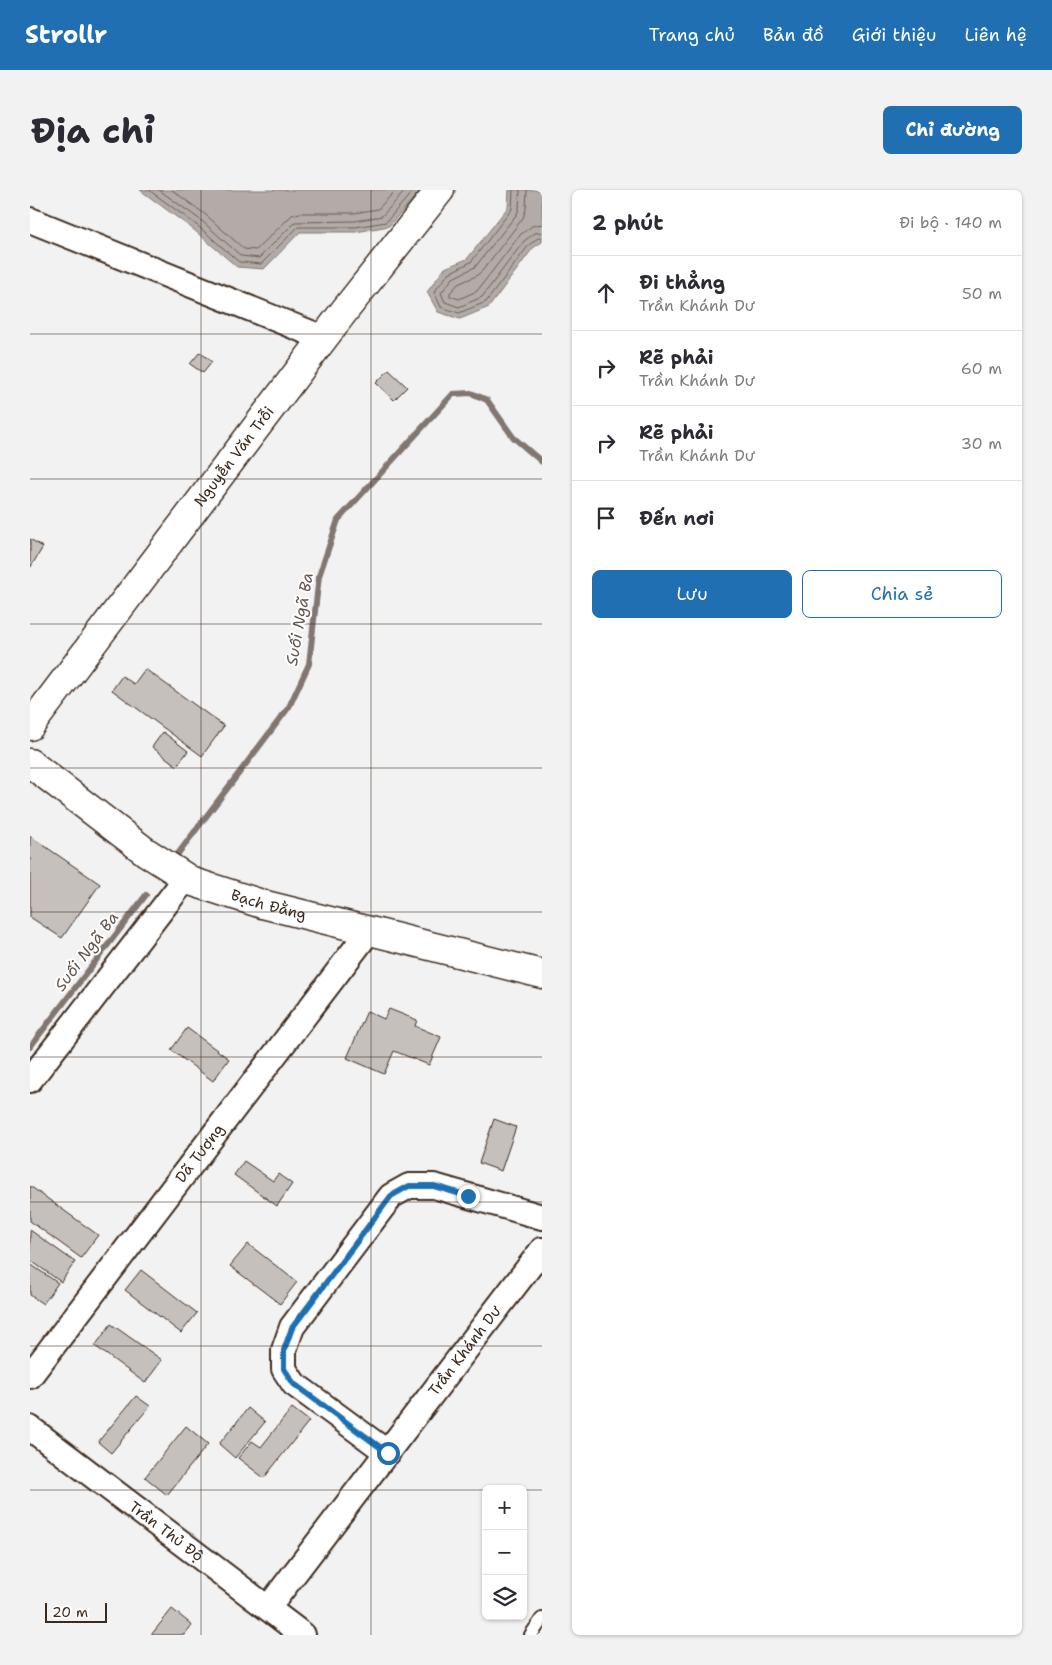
<!DOCTYPE html>
<html lang="vi">
<meta charset="utf-8">
<style>
:root{--surface:#fff;--page:#f2f2f3;--text:#2b2b33;--muted:#7c7c81;--line:#e1e1e2;--accent:#1f6fb2}
body{margin:0;font-family:"Shantell Sans",sans-serif;background:var(--page);color:var(--text)}
.controls{position:absolute;right:15px;bottom:15px;display:grid;overflow:hidden;border-radius:8px;box-shadow:0 1px 4px #0004}
.controls button{width:45px;height:45px;display:grid;place-items:center;padding:0;border:0;border-bottom:1px solid var(--line);background:var(--surface);color:var(--text);font:25px sans-serif}
.scale{position:absolute;left:15px;bottom:12px;width:62px;box-sizing:border-box;padding-left:5px;border:2px solid #3b2a1e;border-top:0;font-size:14px;line-height:18px;white-space:nowrap;color:#3b2a1e;-webkit-text-stroke:4px #fff;paint-order:stroke}
.stop{position:absolute;width:15px;height:15px;margin:-11px;border:4px solid #1f6fb2;border-radius:50%;background:#fff}
.stop.end{background:#1f6fb2;border-color:#fff;box-shadow:0 1px 5px #0008}
.list{margin:0;padding:0;list-style:none}
h2{display:flex;justify-content:space-between;align-items:center;height:65px;margin:0;padding:0 20px;font-size:21px}
h2 small{font-size:16px;font-weight:400;color:var(--muted)}
.list li{display:grid;grid-template-columns:32px 1fr auto;gap:15px;align-items:center;box-sizing:border-box;height:75px;padding:0 20px;border-top:1px solid var(--line)}
.list b{display:block;font-size:19px;white-space:nowrap}
.list p{margin:0;font-size:16px;white-space:nowrap;color:var(--muted)}
.list em{font-size:16px;font-style:normal;color:var(--muted)}
.actions{display:flex;gap:10px;padding:15px 20px}
.actions a{flex:1;padding:11px 0;border:1px solid var(--accent);border-radius:8px;text-align:center;font-size:18px;color:var(--accent)}
.actions .main{background:var(--accent);color:#fff}
.icon{flex:none;width:28px;height:28px;fill:none;stroke:currentColor;stroke-width:2;stroke-linecap:round;stroke-linejoin:round}
.map{position:relative;flex:none;width:512px;height:1445px;overflow:hidden;border-radius:8px}
header{display:flex;align-items:center;gap:30px;box-sizing:border-box;height:70px;padding:0 25px;background:var(--accent);color:#fff}
header strong{font-size:24px}
nav{display:flex;gap:28px;margin-inline-start:auto;font-size:18px}
.intro{display:flex;align-items:center;justify-content:space-between;box-sizing:border-box;height:120px;padding:0 30px}
h1{margin:0;font-size:35px}
.button{padding:12px 22px;border-radius:8px;background:var(--accent);color:#fff;font-size:18px;font-weight:700}
main{display:flex;gap:30px;padding:0 30px}
aside{flex:1;background:var(--surface);border-radius:8px;box-shadow:0 1px 4px #0004}
.map>svg:first-child{display:block}
</style>
<header>
<strong>Strollr</strong>
<nav><a>Trang chủ</a><a>Bản đồ</a><a>Giới thiệu</a><a>Liên hệ</a></nav>
</header>
<div class="intro"><h1>Địa chỉ</h1><a class="button">Chỉ đường</a></div>
<main>
<div class="map">
<svg width="512" height="1445" viewBox="0 0 512 1445">
<rect width="100%" height="100%" fill="#f3f2f2"/>
<filter id="ink" filterUnits="userSpaceOnUse"><feTurbulence type="fractalNoise" baseFrequency=".02" numOctaves="2"/><feDisplacementMap in="SourceGraphic" scale="10" xChannelSelector="R" yChannelSelector="G"/><feConvolveMatrix kernelMatrix="1 2 1 2 8 2 1 2 1" color-interpolation-filters="sRGB"/></filter>
<g filter="url(#ink)">
<!-- water -->
<path fill="#b2aba7" stroke="#827770" d="M110,0H391L359,36L326,42H270L234,79L207,77L164,40Z
M479,0H512V52L503,58L459,117L430,129L408,122L397,102L415,78L437,69L478,17Z"/>
<g fill="none" stroke-linecap="round" stroke-linejoin="round">
<!-- shore -->
<path stroke="#6b5e55" stroke-width="1" d="M119,0L168,36L209,72L231,74L268,37H325L356,32L384,0
M129,0L172,31L211,66L229,68L265,32L325,31L352,26L376,0
M142,0L176,25L214,59L226,60L262,25L270,23H324L348,19L366,0
M483,0L482,19L441,72L419,83L404,102L411,117L429,123L456,112L499,55L508,48H512
M490,0L489,18L487,24L445,77L423,88L411,103L415,112L429,117L452,107L494,51L505,43L512,42
M497,0L496,19L493,28L452,81L446,86L428,94L420,103V106L429,109L447,101L490,45L502,36L512,34"/>
<!-- stream -->
<path stroke="#827770" stroke-width="6" d="M147,665L259,517L279,474L289,386L308,330L423,204L441,203L457,210L483,247L512,272
M0,857L116,705"/>
</g>
<!-- building -->
<path fill="#c6c0bd" stroke="#3b2a1e" d="M170,162L182,172L173,183L160,174Z
M359,180L377,197L364,210L346,193Z
M0,349L13,357L0,378Z
M115,479L194,536L172,566L82,500L92,486L104,494Z
M133,542L158,561L147,576L122,557Z
M0,646L70,694L32,748L0,727Z
M359,819L387,830L385,836L411,847L399,875L364,861L354,884L317,868L337,821L354,829Z
M157,838L199,869L183,891L141,860Z
M464,929L486,937L471,981L449,973Z
M214,971L243,991L248,984L262,994L247,1016L204,985Z
M0,996L68,1045L51,1068L0,1031Z
M0,1040L45,1072L31,1092L0,1070Z
M218,1054L267,1092L250,1114L200,1076Z
M0,1074L28,1093L13,1114L0,1105Z
M111,1080L167,1123L151,1143L95,1100Z
M81,1134L132,1170L115,1193L65,1156Z
M106,1206L120,1216L81,1263L68,1252Z
M218,1218L235,1232L205,1268L189,1254Z
M262,1218L279,1231L234,1288L208,1268L222,1251L231,1257Z
M156,1236L178,1254L137,1305L115,1287Z
M142,1419L162,1435L154,1445H121Z"/>
<g fill="none" stroke-linecap="round" stroke-linejoin="round">
<defs>
<path id="service" d="M501,1445L512,1429"/>
<g id="minor">
<path d="M0,30L293,148"/>
<path d="M0,890L156,688"/>
<path id="s1" d="M0,1186L339,741"/>
<path id="s2" d="M0,1238L273,1445"/>
<path d="M358,1263L264,1194L254,1179V1160L262,1137L361,1006L379,996H404L512,1027"/>
<path id="s3" d="M238,1418L512,1060"/>
</g>
<g id="tertiary">
<path id="s4" d="M0,536L315,120L410,0"/>
<path id="s5" d="M0,573L116,662L163,692L232,714L512,784"/>
</g>
</defs>
<!-- service casing -->
<use href="#service" stroke="#3b2a1e" stroke-width="16"/>
<!-- minor casing -->
<use href="#minor" stroke="#3b2a1e" stroke-width="28"/>
<!-- tertiary casing -->
<use href="#tertiary" stroke="#3b2a1e" stroke-width="31"/>
<!-- service -->
<use href="#service" stroke="#fff" stroke-width="12"/>
<!-- minor -->
<use href="#minor" stroke="#fff" stroke-width="24"/>
<!-- tertiary -->
<use href="#tertiary" stroke="#fff" stroke-width="28"/>
</g>
</g>
<g fill="none" stroke-linecap="round" stroke-linejoin="round" filter="url(#ink)">
<!-- route -->
<path stroke="#1f6fb2" stroke-width="6" d="M358,1263L264,1194L254,1179V1160L262,1138L361,1006L379,996H404L438,1006"/>
</g>
<!-- grid -->
<path fill="none" stroke="#3b2a1e" stroke-width="1" stroke-opacity="0.55" d="M171,0V1445M341,0V1445M0,144H512M0,289H512M0,434H512M0,578H512M0,722H512M0,867H512M0,1012H512M0,1156H512M0,1300H456M493,1300H512"/>
<g text-anchor="middle" stroke-width="4" stroke-linejoin="round" paint-order="stroke">
<!-- street labels -->
<g font-size="15" fill="#3b2a1e" stroke="#fff">
<text dy="5" stroke="none"><textPath href="#s4" startOffset="338">Nguyễn Văn Trỗi</textPath></text>
<text dy="5" stroke="none"><textPath href="#s5" startOffset="281">Bạch Đằng</textPath></text>
<text dy="5" stroke="none"><textPath href="#s1" startOffset="280">Dã Tượng</textPath></text>
<text dy="5" stroke="none"><textPath href="#s3" startOffset="324">Trần Khánh Dư</textPath></text>
<text dy="5" stroke="none"><textPath href="#s2" startOffset="171">Trần Thủ Độ</textPath></text>
</g>
<!-- water labels -->
<g font-size="16" font-style="italic" fill="#65574e" stroke="#fff">
<text transform="translate(269 429) rotate(-80)" y="6">Suối Ngã Ba</text>
<text transform="translate(56 761) rotate(-53)" y="6">Suối Ngã Ba</text>
</g>
</g>
</svg>
<div class="controls">
<button>+</button>
<button>−</button>
<button><svg class="icon" aria-label="layers" viewBox="0 0 24 24"><path d="M12 4l9 5-9 5-9-5zM3 14l9 5 9-5"/></svg></button>
</div>
<div class="scale">20 m</div>
<div class="stop" style="left:358px;top:1263px"></div>
<div class="stop end" style="left:438px;top:1006px"></div>
</div>
<aside>
<h2>2 phút<small>Đi bộ · 140 m</small></h2>
<ul class="list">
<li><svg class="icon" aria-label="ahead" viewBox="0 0 24 24"><path d="M12 20V5M6 11l6-6 6 6"/></svg><div><b>Đi thẳng</b><p>Trần Khánh Dư</p></div><em>50 m</em></li>
<li><svg class="icon" aria-label="right" viewBox="0 0 24 24"><path d="M7 20v-9h11M14 6l5 5-5 5"/></svg><div><b>Rẽ phải</b><p>Trần Khánh Dư</p></div><em>60 m</em></li>
<li><svg class="icon" aria-label="right" viewBox="0 0 24 24"><path d="M7 20v-9h11M14 6l5 5-5 5"/></svg><div><b>Rẽ phải</b><p>Trần Khánh Dư</p></div><em>30 m</em></li>
<li><svg class="icon" aria-label="arrive" viewBox="0 0 24 24"><path d="M6 21V4h12l-3 4 3 4H6"/></svg><div><b>Đến nơi</b></div></li>
</ul>
<div class="actions"><a class="main">Lưu</a><a>Chia sẻ</a></div>
</aside>
</main>
